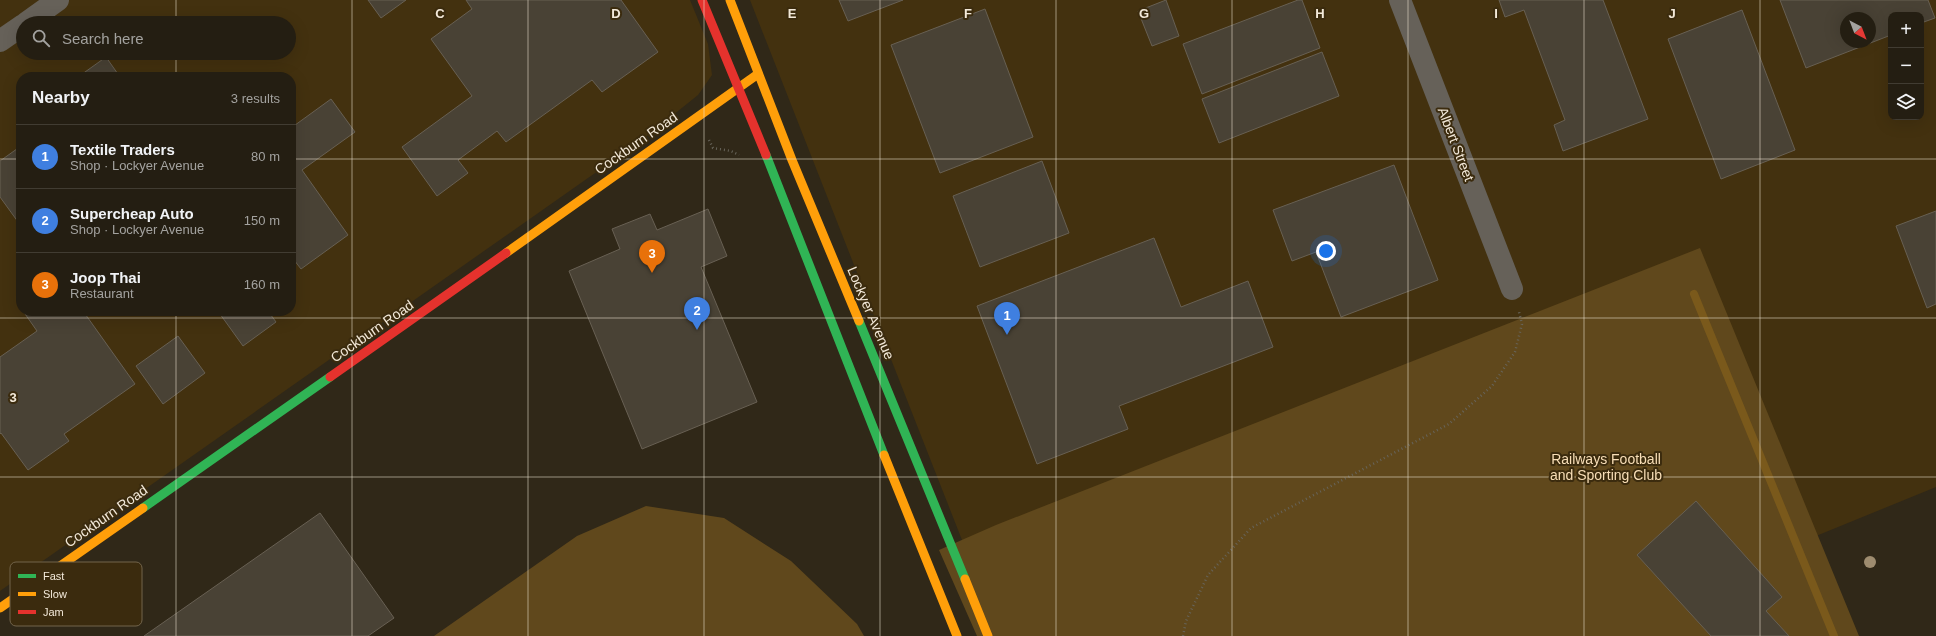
<!DOCTYPE html>
<meta charset="utf-8">
<style>
:root{--surface:#241e12;--page:#2c271b;--text:#f1f3f6;--muted:#a3a29f;--line:#413c32;--accent:#db2777}
body{margin:0;font-family:Helvetica,sans-serif;background:var(--page);color:var(--text)}
.controls{position:absolute;right:12px;top:12px;display:grid;overflow:hidden;border-radius:8px;box-shadow:0 4px 16px #0002}
.controls button{width:36px;height:36px;display:grid;place-items:center;padding:0;border:0;border-bottom:1px solid var(--line);background:var(--surface);color:var(--text);font:20px sans-serif}
.compass{position:absolute;left:1840px;top:12px;width:36px;height:36px;border-radius:50%;background:var(--surface);box-shadow:0 4px 16px #0002;rotate:138deg}
.you{position:absolute;left:1326px;top:251px;width:14px;height:14px;margin:-10px;border:3px solid #fff;border-radius:50%;background:#1a73e8;box-shadow:0 0 0 6px #1a73e833}
.badge{display:grid;place-items:center;width:26px;height:26px;border-radius:50%;background:var(--accent);color:#fff;font-size:13px;font-weight:700}
.pin{position:absolute;translate:-50% -33px;filter:drop-shadow(0 1px 2px #0008)}
.pin::after{content:'';position:absolute;top:21px;width:14px;height:12px;background:inherit;clip-path:polygon(0 0,100% 0,50% 100%)}
.list{margin:0;padding:0;list-style:none}
h2{display:flex;justify-content:space-between;align-items:center;height:52px;margin:0;padding:0 16px;font-size:17px}
h2 small{font-size:13px;font-weight:400;color:var(--muted)}
.list li{display:grid;grid-template-columns:26px 1fr auto;gap:12px;align-items:center;box-sizing:border-box;height:64px;padding:0 16px;border-top:1px solid var(--line)}
.list b{display:block;font-size:15px;white-space:nowrap}
.list p{margin:0;font-size:13px;white-space:nowrap;color:var(--muted)}
.list em{font-size:13px;font-style:normal;color:var(--muted)}
.icon{flex:none;width:22px;height:22px;fill:none;stroke:currentColor;stroke-width:2;stroke-linecap:round;stroke-linejoin:round}
.map{position:relative;flex:none;width:1936px;height:636px;overflow:hidden}
.search{position:absolute;background:var(--surface);box-shadow:0 4px 16px #0002;left:16px;top:16px;width:280px;height:44px;display:flex;align-items:center;gap:10px;box-sizing:border-box;padding:0 14px;border-radius:22px;color:var(--muted);font-size:15px}
.panel{position:absolute;background:var(--surface);box-shadow:0 4px 16px #0002;left:16px;top:72px;width:280px;height:244px;border-radius:16px}
.map>svg:first-child{display:block}
</style>
<div class="map">
<svg width="1936" height="636" viewBox="0 0 1936 636">
<rect width="100%" height="100%" fill="#302818"/>
<!-- built -->
<path fill="#43310f" fill-rule="evenodd" d="M0,0H690L708,44L712,75L698,95L642,140L0,591ZM23,23H289V53H23ZM21,77H291V311H21Z
M750,0H1936V487L1816,536L962,540ZM1891,15H1921V117H1891ZM1846,18H1870V42H1846Z"/>
<!-- green -->
<path fill="#60481c" d="M1700,248L1859,636H977L939,550L996,525Z
M646,506L724,518L791,561L857,624L864,636H434L577,536Z"/>
<g fill="none" stroke-linecap="round" stroke-linejoin="round">
<!-- stream -->
<path stroke="#7a591b" stroke-width="8" d="M1694,294L1834,636"/>
</g>
<!-- building -->
<path fill="#494235" stroke="#686053" fill-rule="evenodd" d="M368,0H406L381,18Z
M466,0H621L658,52L602,92L592,80L506,142L497,131L458,160L468,173L437,196L402,147L472,96L431,39L472,9Z
M839,0H903L848,21Z
M1166,0L1179,36L1152,46L1138,11Z
M1298,0H1302L1320,48L1202,94L1183,44Z
M1499,0H1603L1648,119L1563,151L1554,125L1565,120L1524,10L1505,17Z
M1780,0H1928L1935,18L1921,23V15H1891V35L1806,68ZM1846,18H1870V42H1846Z
M985,9L1033,137L940,173L891,45Z
M1742,10L1795,150L1721,179L1668,39Z
M1322,52L1339,96L1219,143L1202,99Z
M106,57L120,77H78Z
M331,99L355,132L302,170L348,235L301,269L291,256V128Z
M21,146V226L0,197V161Z
M1042,161L1069,233L980,267L953,196Z
M1394,165L1438,280L1341,317L1316,252L1292,261L1273,210Z
M708,209L727,256L701,267L757,402L642,449L569,271L620,249L612,229L650,214L657,230Z
M1936,211V304L1927,308L1896,226Z
M1154,238L1181,307L1248,281L1273,347L1119,406L1128,429L1037,464L977,306Z
M23,311H83L135,384L64,434L69,441L28,470L1,433L0,434V357L37,331Z
M223,311H268L276,322L243,346L220,314Z
M178,336L205,373L163,404L136,366Z
M1696,501L1782,597L1766,611L1789,636H1711L1637,555Z
M320,513L394,618L368,636H144Z"/>
<g fill="none" stroke-linecap="round" stroke-linejoin="round">
<!-- path -->
<path stroke="#67645a" stroke-width="2.5" stroke-dasharray="1 3" stroke-linecap="butt" d="M709,140L713,148L731,151L739,155
M1183,636L1186,621L1208,575L1251,528L1449,424L1492,386L1515,352L1522,324L1519,312"/>
<!-- street -->
<path stroke="#666159" stroke-width="22" d="M1400,0L1512,289
M26,23L58,0
M0,41L23,25"/>
<!-- fast -->
<path stroke="#30b455" stroke-width="9" d="M766,155L884,455
M859,321L965,579
M143,508L330,377"/>
<!-- slow -->
<path stroke="#ff9f0a" stroke-width="9" d="M730,0L792,160L859,321
M506,253L758,74
M884,455L957,636
M965,579L988,636
M0,608L143,508"/>
<!-- jam -->
<path stroke="#e5322d" stroke-width="9" d="M702,0L766,155
M330,377L506,253"/>
</g>
<!-- trees -->
<circle fill="#9e8c6f" cx="1870" cy="562" r="6"/>
<!-- grid -->
<path fill="none" stroke="#f3e9d9" stroke-width="1" stroke-opacity="0.55" d="M176,0V23M352,0V636M528,0V636M704,0V636M880,0V636M1056,0V636M1232,0V636M1408,0V636M1584,0V636M1760,0V636M176,53V77M0,159H21M291,159H1936M176,311V636M0,318H1936M0,477H1936"/>
<g text-anchor="middle" stroke-width="4" stroke-linejoin="round" paint-order="stroke">
<!-- street labels -->
<g font-size="14" fill="#f3e9d9" stroke="#3b2b0e">
<text transform="translate(636 143) rotate(-35)" y="5">Cockburn Road</text>
<text transform="translate(1456 144) rotate(69)" y="5">Albert Street</text>
<text transform="translate(871 313) rotate(67)" y="5">Lockyer Avenue</text>
<text transform="translate(372 331) rotate(-35)" y="5">Cockburn Road</text>
<text transform="translate(106 516) rotate(-35)" y="5">Cockburn Road</text>
</g>
<!-- park labels -->
<g font-size="14" fill="#f8deb7" stroke="#3b2b0e">
<text x="1606" y="464">Railways Football<tspan x="1606" dy="16">and Sporting Club</tspan></text>
</g>
</g>
<!-- legend -->
<rect x="10" y="562" width="132" height="64" rx="6" fill="#3b2b0e" stroke="#72644b" stroke-width="1"/>
<rect x="18" y="574" width="18" height="4" fill="#30b455"/>
<rect x="18" y="592" width="18" height="4" fill="#ff9f0a"/>
<rect x="18" y="610" width="18" height="4" fill="#e5322d"/>
<g font-size="11" fill="#f3e9d9">
<text x="43" y="580">Fast</text>
<text x="43" y="598">Slow</text>
<text x="43" y="616">Jam</text>
</g>
<g font-size="13" text-anchor="middle" font-weight="bold" fill="#f3e9d9" stroke="#3b2b0e" stroke-width="4" stroke-linejoin="round" paint-order="stroke">
<text x="440" y="18">C</text>
<text x="616" y="18">D</text>
<text x="792" y="18">E</text>
<text x="968" y="18">F</text>
<text x="1144" y="18">G</text>
<text x="1320" y="18">H</text>
<text x="1496" y="18">I</text>
<text x="1672" y="18">J</text>
<text x="13" y="402">3</text>
</g>
</svg>
<div class="controls">
<button>+</button>
<button>−</button>
<button><svg class="icon" aria-label="layers" viewBox="0 0 24 24"><path d="M12 4l9 5-9 5-9-5zM3 14l9 5 9-5"/></svg></button>
</div>
<svg class="compass" viewBox="-18 -18 36 36"><path d="M0-13l5 13h-10z" fill="#e53935"/><path d="M0 13l5-13h-10z" fill="#a3a29f"/></svg>
<div class="you"></div>
<div class="pin badge" style="left:1007px;top:335px;background:#3f7fe0">1</div>
<div class="pin badge" style="left:697px;top:330px;background:#3f7fe0">2</div>
<div class="pin badge" style="left:652px;top:273px;background:#e8710a">3</div>
<div class="search"><svg class="icon" aria-label="search" viewBox="0 0 24 24"><circle cx="10" cy="10" r="6"/><path d="M15 15l6 6"/></svg>Search here</div>
<section class="panel">
<h2>Nearby<small>3 results</small></h2>
<ul class="list">
<li><span class="badge" style="background:#3f7fe0">1</span><div><b>Textile Traders</b><p>Shop · Lockyer Avenue</p></div><em>80 m</em></li>
<li><span class="badge" style="background:#3f7fe0">2</span><div><b>Supercheap Auto</b><p>Shop · Lockyer Avenue</p></div><em>150 m</em></li>
<li><span class="badge" style="background:#e8710a">3</span><div><b>Joop Thai</b><p>Restaurant</p></div><em>160 m</em></li>
</ul>
</section>
</div>
